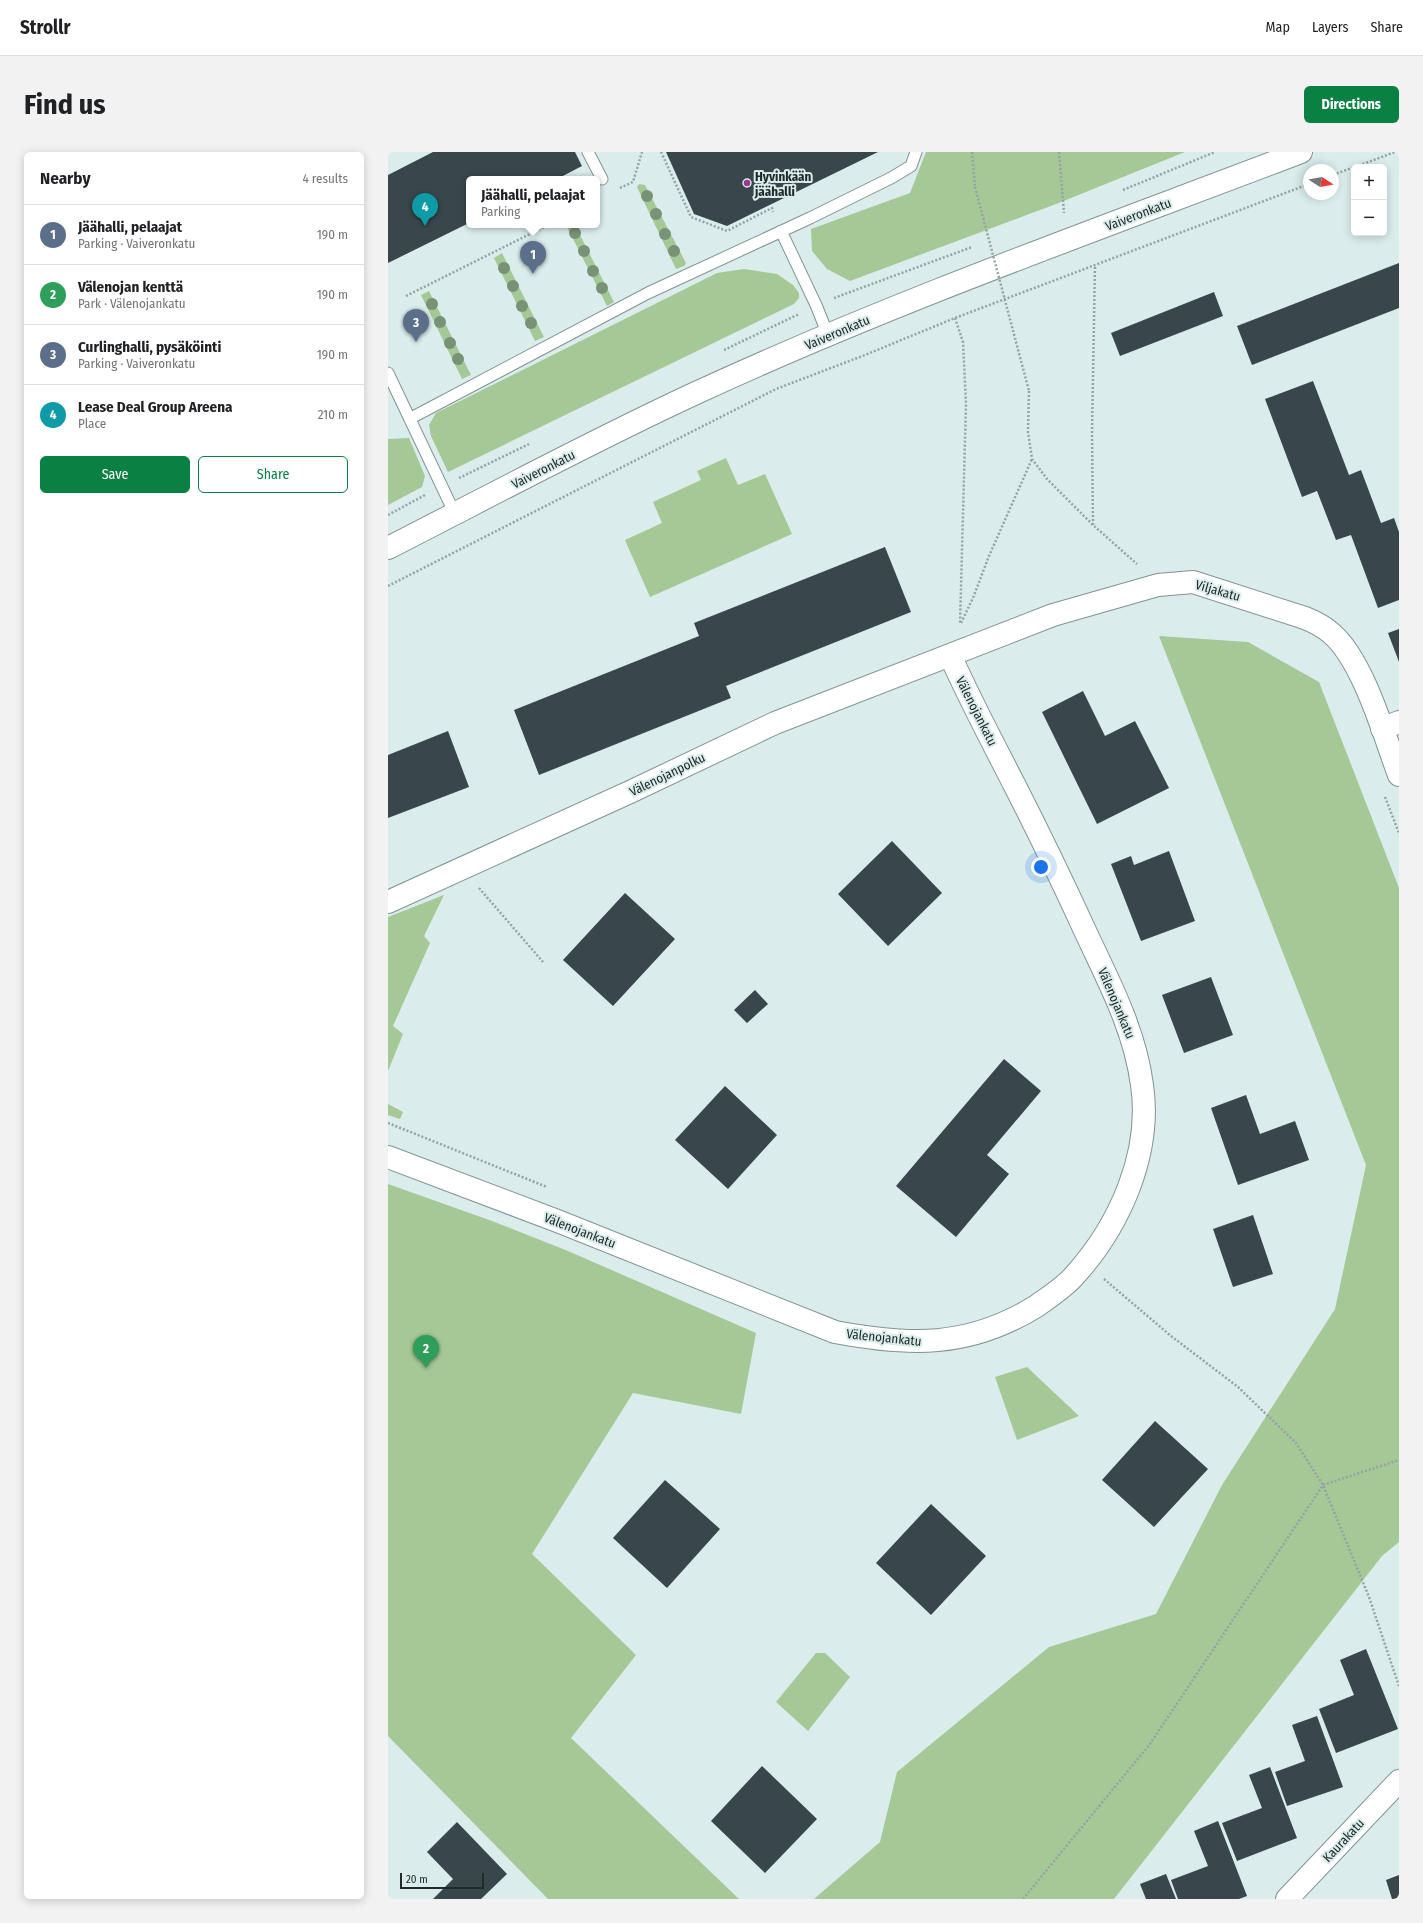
<!DOCTYPE html>
<meta charset="utf-8">
<style>
:root{--surface:#fff;--page:#f2f2f2;--text:#202124;--muted:#757577;--line:#e0e0e0;--accent:#0b8043}
body{margin:0;font-family:"Fira Sans Condensed",sans-serif;background:var(--page);color:var(--text)}
.controls{position:absolute;right:12px;top:12px;display:grid;overflow:hidden;border-radius:6px;box-shadow:0 2px 10px #0003}
.controls button{width:36px;height:36px;display:grid;place-items:center;padding:0;border:0;border-bottom:1px solid var(--line);background:var(--surface);color:var(--text);font:20px sans-serif}
.compass{position:absolute;left:915px;top:12px;width:36px;height:36px;border-radius:50%;background:var(--surface);box-shadow:0 2px 10px #0003;rotate:101deg}
.scale{position:absolute;left:12px;bottom:10px;width:84px;box-sizing:border-box;padding-left:4px;border:2px solid #222929;border-top:0;font-size:11px;line-height:14px;white-space:nowrap;color:#222929;-webkit-text-stroke:3px #daecec;paint-order:stroke}
.you{position:absolute;left:653px;top:715px;width:14px;height:14px;margin:-10px;border:3px solid #fff;border-radius:50%;background:#1a73e8;box-shadow:0 0 0 6px #1a73e833}
.badge{display:grid;place-items:center;width:26px;height:26px;border-radius:50%;background:var(--accent);color:#fff;font-size:13px;font-weight:700}
.pin{position:absolute;translate:-50% -33px;filter:drop-shadow(0 1px 2px #0008)}
.pin::after{content:'';position:absolute;top:21px;width:14px;height:12px;background:inherit;clip-path:polygon(0 0,100% 0,50% 100%)}
.popup{position:absolute;left:78px;top:24px;width:134px;height:52px;box-sizing:border-box;display:grid;place-content:center;border-radius:6px;background:var(--surface);filter:drop-shadow(0 1px 3px #0005);font-size:13px;white-space:nowrap;color:var(--muted)}
.popup b{font-size:15px;color:var(--text)}
.popup::after{content:'';position:absolute;left:50%;top:100%;margin-left:-8px;border:8px solid transparent;border-top-color:var(--surface)}
.list{margin:0;padding:0;list-style:none}
h2{display:flex;justify-content:space-between;align-items:center;height:52px;margin:0;padding:0 16px;font-size:17px}
h2 small{font-size:13px;font-weight:400;color:var(--muted)}
.list li{display:grid;grid-template-columns:26px 1fr auto;gap:12px;align-items:center;box-sizing:border-box;height:60px;padding:0 16px;border-top:1px solid var(--line)}
.list b{display:block;font-size:15px;white-space:nowrap}
.list p{margin:0;font-size:13px;white-space:nowrap;color:var(--muted)}
.list em{font-size:13px;font-style:normal;color:var(--muted)}
.actions{display:flex;gap:8px;padding:12px 16px}
.actions a{flex:1;padding:9px 0;border:1px solid var(--accent);border-radius:6px;text-align:center;font-size:14px;color:var(--accent)}
.actions .main{background:var(--accent);color:#fff}
.map{position:relative;flex:none;width:1011px;height:1747px;overflow:hidden;border-radius:6px}
header{display:flex;align-items:center;gap:24px;box-sizing:border-box;height:56px;padding:0 20px;background:var(--surface);border-bottom:1px solid var(--line)}
header strong{font-size:19px}
nav{display:flex;gap:22px;margin-inline-start:auto;font-size:14px}
.intro{display:flex;align-items:center;justify-content:space-between;box-sizing:border-box;height:96px;padding:0 24px}
h1{margin:0;font-size:28px}
.button{padding:10px 18px;border-radius:6px;background:var(--accent);color:#fff;font-size:14px;font-weight:700}
main{display:flex;gap:24px;padding:0 24px}
aside{flex:1;background:var(--surface);border-radius:6px;box-shadow:0 2px 10px #0003}
.map>svg:first-child{display:block}
</style>
<header>
<strong>Strollr</strong>
<nav><a>Map</a><a>Layers</a><a>Share</a></nav>
</header>
<div class="intro"><h1>Find us</h1><a class="button">Directions</a></div>
<main>
<aside>
<h2>Nearby<small>4 results</small></h2>
<ul class="list">
<li><span class="badge" style="background:#5c6f8a">1</span><div><b>Jäähalli, pelaajat</b><p>Parking · Vaiveronkatu</p></div><em>190 m</em></li>
<li><span class="badge" style="background:#2e9e5b">2</span><div><b>Välenojan kenttä</b><p>Park · Välenojankatu</p></div><em>190 m</em></li>
<li><span class="badge" style="background:#5c6f8a">3</span><div><b>Curlinghalli, pysäköinti</b><p>Parking · Vaiveronkatu</p></div><em>190 m</em></li>
<li><span class="badge" style="background:#0f9aa8">4</span><div><b>Lease Deal Group Areena</b><p>Place</p></div><em>210 m</em></li>
</ul>
<div class="actions"><a class="main">Save</a><a>Share</a></div>
</aside>
<div class="map">
<svg width="1011" height="1747" viewBox="0 0 1011 1747">
<rect width="100%" height="100%" fill="#daecec"/>
<!-- green -->
<path fill="#a5c897" d="M538,0H797L668,52L462,129L439,117L424,99L423,77L522,41Z
M251,32L257,33L298,111L296,114L288,117L249,35Z
M178,73H187L226,150L219,154Z
M114,101L156,185L147,189L106,106Z
M356,117L389,122L405,133L411,141V146L406,152L60,320L43,284L41,273L48,261L329,121Z
M41,139L83,223L74,227L33,143Z
M21,286L37,324L34,335L0,353V287Z
M338,306L350,333L377,322L404,382L262,445L237,388L274,371L265,350L313,328L309,319Z
M771,484L860,490L931,530L1011,736V1390L994,1404L726,1747H426L492,1690L509,1620L661,1495L768,1462L834,1333L947,1157L978,1013Z
M56,743L36,784L42,791L5,874L15,882L0,919V765Z
M0,952L15,960L12,967L0,963Z
M0,1032L104,1069L180,1099L368,1181L353,1262L245,1241L144,1402L248,1503L183,1586L351,1747H160L0,1584Z
M639,1215L691,1264L629,1288L607,1225Z
M428,1501H437L462,1525L420,1579L388,1550Z"/>
<!-- building -->
<path fill="#39464b" d="M45,0H187L194,14L169,27H81V71L0,111V23Z
M278,0H490L339,74L306,62Z
M1011,111V156L864,213L849,174Z
M826,140L835,164L732,204L723,181Z
M925,229L961,323L973,318L993,371L1006,366L1011,380V448L990,456L963,383L948,388L929,339L914,345L877,247Z
M497,395L523,460L338,534L343,546L151,623L126,558L311,484L306,471Z
M1011,477V510L1000,481Z
M695,539L717,584L747,569L781,636L709,672L654,560Z
M60,579L81,635L0,666V603Z
M504,689L554,741L500,794L450,742Z
M781,699L807,769L753,789L723,712L743,704L746,713Z
M237,741L287,787L225,854L175,808Z
M823,825L845,883L796,901L774,843Z
M367,838L380,852L359,871L346,858Z
M616,907L653,939L599,1003L621,1022L568,1085L508,1034Z
M337,934L389,983L340,1037L287,988Z
M858,943L872,982L907,969L921,1008L850,1033L823,956Z
M865,1063L885,1122L845,1135L825,1077Z
M767,1269L820,1317L766,1375L714,1328Z
M277,1328L332,1377L279,1436L225,1386Z
M543,1352L598,1404L543,1463L488,1411Z
M978,1497L1010,1577L948,1601L931,1557L966,1543L952,1508Z
M929,1564L955,1635L899,1654L887,1620L917,1609L904,1573Z
M374,1614L429,1667L377,1721L323,1669Z
M882,1615L909,1686L849,1709L834,1671L874,1656L861,1623Z
M830,1669L859,1744L851,1747H790L783,1728L820,1714L806,1679Z
M69,1670L119,1722L93,1747H45L65,1727L39,1700Z
M778,1722L788,1747H758L752,1732Z
M1011,1723V1747H1004L998,1728Z"/>
<g fill="none" stroke-linecap="round" stroke-linejoin="round">
<defs>
<path id="lane" d="M200,0L214,27
M393,79L428,153L440,183
M0,221L67,362
M23,266L260,141L422,66L503,26L523,14L528,0"/>
<path id="street" d="M994,577L1011,570
M0,750L242,640L387,571L665,463L770,433L805,430L917,466C927,470 935,474 943,481C975,508 996,583 1011,623
M0,1005L172,1070L447,1180C521,1194 580,1196 647,1155C661,1145 676,1136 687,1123C732,1073 764,1001 754,933C747,879 722,832 699,783C676,733 652,683 627,634C605,591 582,548 562,503
M899,1747L1011,1629"/>
<path id="secondary" d="M0,396C102,344 204,289 308,241C505,150 711,77 913,0"/>
</defs>
<!-- lane casing -->
<use href="#lane" stroke="#839393" stroke-width="13"/>
<!-- street casing -->
<use href="#street" stroke="#839393" stroke-width="24"/>
<!-- secondary casing -->
<use href="#secondary" stroke="#839393" stroke-width="24"/>
<!-- path -->
<path stroke="#95a3a3" stroke-width="2.5" stroke-dasharray="2 2" stroke-linecap="butt" d="M273,0L303,65L339,79L384,56L385,60
M584,0L587,35
M671,0L676,61
M967,15L1007,0
M945,23L966,15
M232,36L245,30L254,0
M735,38L827,0
M18,144L160,73
M446,146L584,95
M567,166L575,190L578,252L572,472
M336,198L411,162
M641,239L640,280L644,307L659,327L705,373L749,412
M71,326L141,292
M0,363L37,343
M705,373L704,280L707,113
M0,434L388,237L477,203L567,166L921,32
M573,471L585,446L601,404L644,307
M997,645L1011,681
M91,736L155,810
M0,971L159,1035
M716,1127L783,1184L850,1235L908,1291L935,1333L981,1445L1011,1534
M635,1747L762,1592L935,1333L1011,1308"/>
<!-- lane -->
<use href="#lane" stroke="#fff" stroke-width="11"/>
<!-- street -->
<use href="#street" stroke="#fff" stroke-width="22"/>
<!-- secondary -->
<use href="#secondary" stroke="#fff" stroke-width="22"/>
<!-- path-bridge -->
<path stroke="#95a3a3" stroke-width="2.5" stroke-dasharray="2 2" stroke-linecap="butt" d="M587,35L641,239"/>
</g>
<!-- trees -->
<g fill="#789276">
<circle cx="259" cy="44" r="6"/>
<circle cx="268" cy="62" r="6"/>
<circle cx="187" cy="81" r="6"/>
<circle cx="277" cy="82" r="6"/>
<circle cx="196" cy="99" r="6"/>
<circle cx="286" cy="99" r="6"/>
<circle cx="116" cy="116" r="6"/>
<circle cx="205" cy="119" r="6"/>
<circle cx="125" cy="134" r="6"/>
<circle cx="214" cy="136" r="6"/>
<circle cx="44" cy="152" r="6"/>
<circle cx="134" cy="154" r="6"/>
<circle cx="52" cy="170" r="6"/>
<circle cx="143" cy="171" r="6"/>
<circle cx="62" cy="191" r="6"/>
<circle cx="70" cy="207" r="6"/>
</g>
<!-- markers -->
<circle fill="#a43390" stroke="#daecec" stroke-width="1.5" cx="359" cy="31" r="4"/>
<g text-anchor="middle" stroke-width="4" stroke-linejoin="round" paint-order="stroke">
<!-- poi labels -->
<g font-size="13" font-weight="bold" fill="#222929" stroke="#daecec" text-anchor="start">
<text x="367" y="29">Hyvinkään<tspan x="367" dy="15">jäähalli</tspan></text>
</g>
<!-- street labels -->
<g font-size="13" fill="#222929" stroke="#daecec">
<text transform="translate(750 62) rotate(-21)" y="5">Vaiveronkatu</text>
<text transform="translate(449 180) rotate(-23)" y="5">Vaiveronkatu</text>
<text transform="translate(155 317) rotate(-27)" y="5">Vaiveronkatu</text>
<text transform="translate(830 438) rotate(16)" y="5">Viljakatu</text>
<text transform="translate(589 559) rotate(63)" y="5">Välenojankatu</text>
<text transform="translate(279 622) rotate(-26)" y="5">Välenojanpolku</text>
<text transform="translate(729 851) rotate(67)" y="5">Välenojankatu</text>
<text transform="translate(192 1078) rotate(21)" y="5">Välenojankatu</text>
<text transform="translate(496 1185) rotate(6)" y="5">Välenojankatu</text>
<text transform="translate(955 1688) rotate(-47)" y="5">Kaurakatu</text>
</g>
</g>
</svg>
<div class="controls">
<button>+</button>
<button>−</button>
</div>
<svg class="compass" viewBox="-18 -18 36 36"><path d="M0-13l5 13h-10z" fill="#e53935"/><path d="M0 13l5-13h-10z" fill="#757577"/></svg>
<div class="scale">20 m</div>
<div class="you"></div>
<div class="pin badge" style="left:145px;top:122px;background:#5c6f8a">1</div>
<div class="popup"><b>Jäähalli, pelaajat</b>Parking</div>
<div class="pin badge" style="left:38px;top:1216px;background:#2e9e5b">2</div>
<div class="pin badge" style="left:28px;top:190px;background:#5c6f8a">3</div>
<div class="pin badge" style="left:37px;top:74px;background:#0f9aa8">4</div>
</div>
</main>
